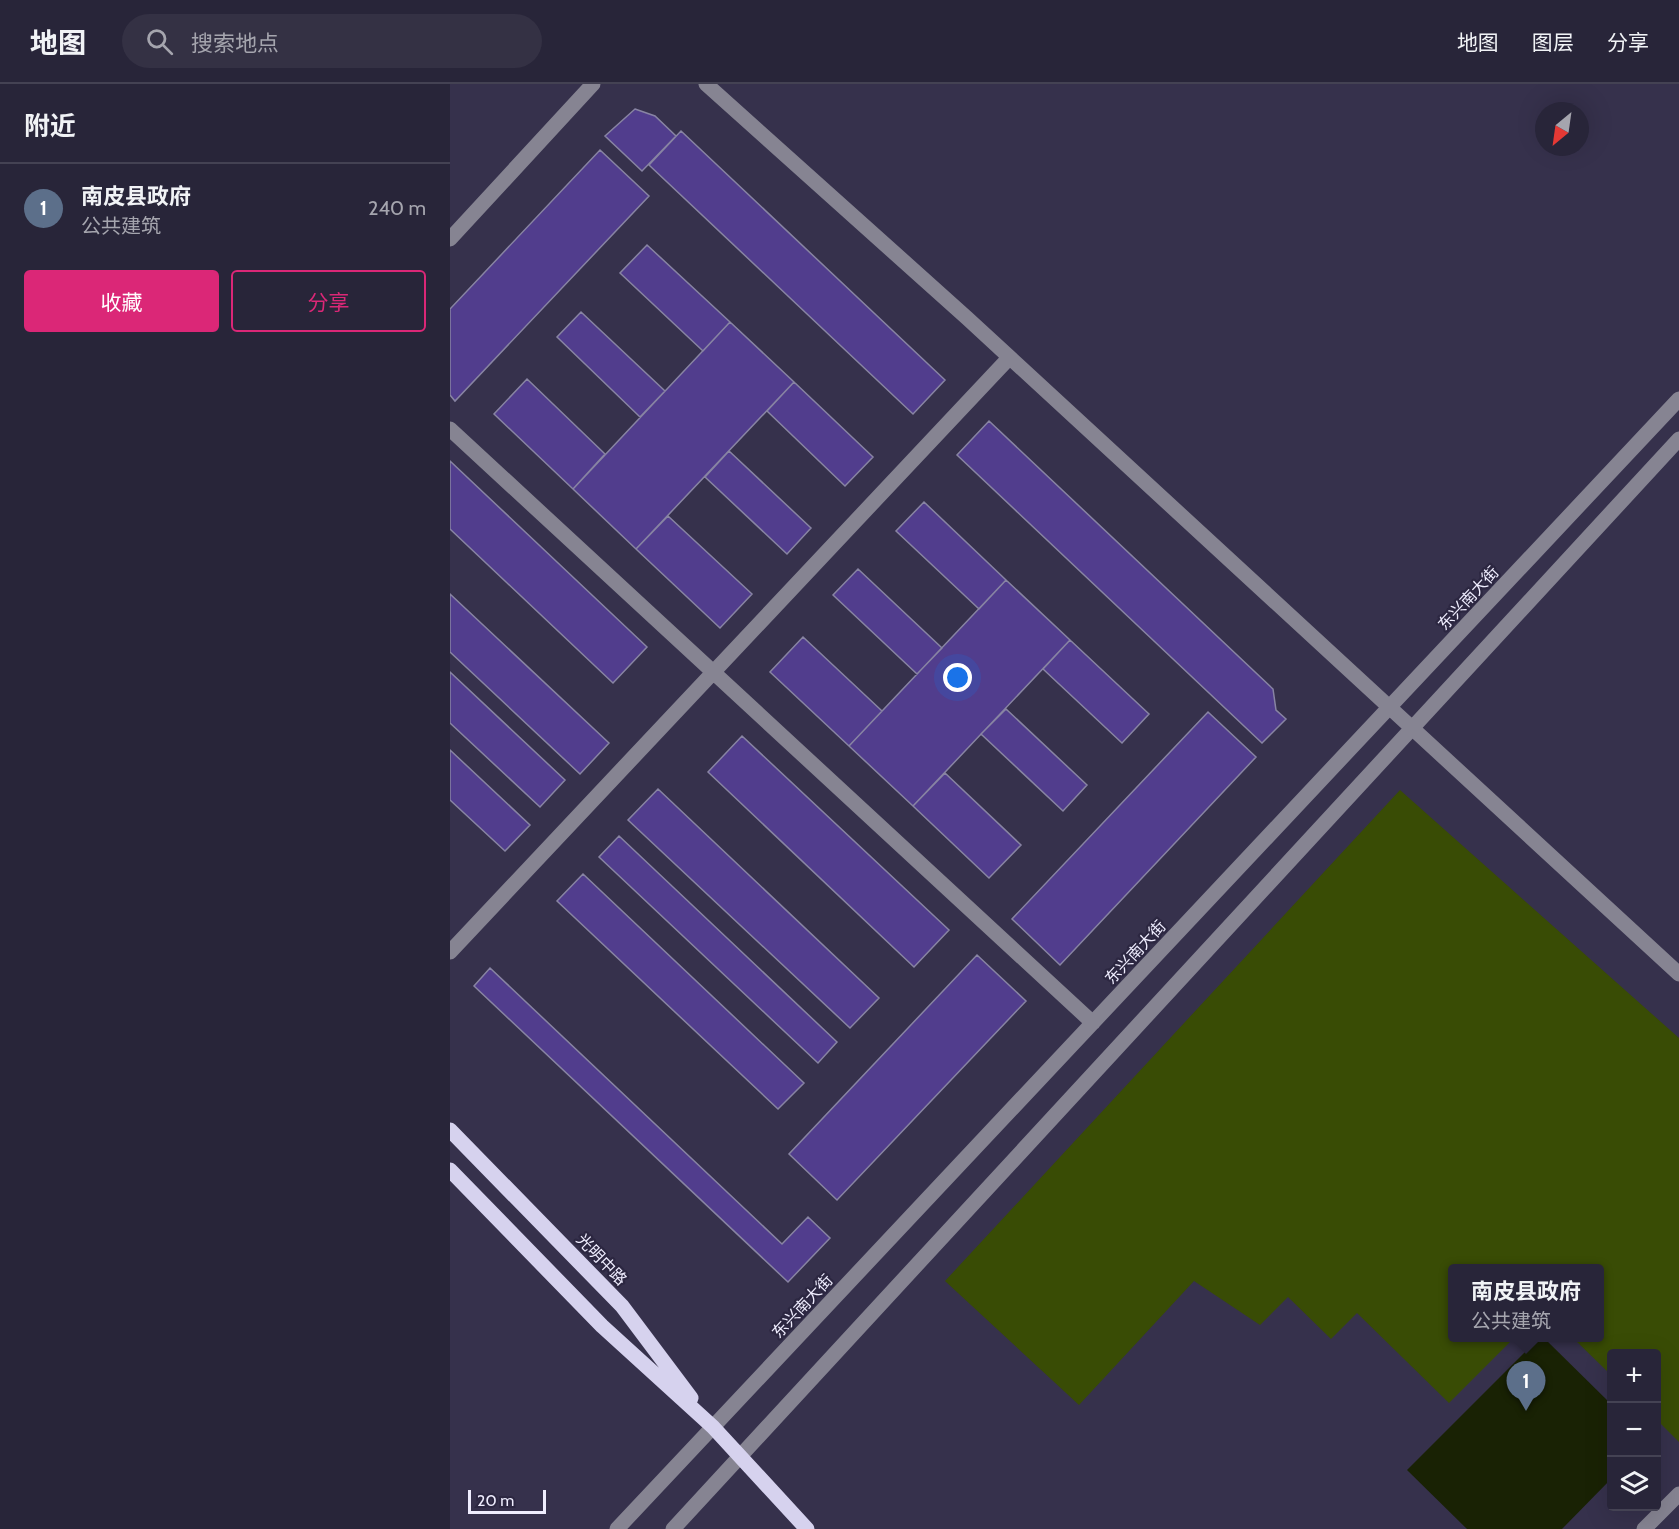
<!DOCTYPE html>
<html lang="zh">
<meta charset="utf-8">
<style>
:root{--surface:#282539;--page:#343144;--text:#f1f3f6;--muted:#a5a5ae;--line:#444253;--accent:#db2777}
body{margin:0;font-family:Cabin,"Noto Sans SC",sans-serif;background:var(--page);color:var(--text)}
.controls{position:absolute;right:18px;bottom:18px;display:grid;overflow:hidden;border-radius:6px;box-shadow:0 6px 24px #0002}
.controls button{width:54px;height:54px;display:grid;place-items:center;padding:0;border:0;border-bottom:2px solid var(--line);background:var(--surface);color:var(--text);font:30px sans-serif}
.compass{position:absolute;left:1085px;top:18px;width:54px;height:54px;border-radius:50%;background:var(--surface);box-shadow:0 6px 24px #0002;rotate:209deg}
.scale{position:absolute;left:18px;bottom:15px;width:78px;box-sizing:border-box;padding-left:6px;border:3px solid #efedfe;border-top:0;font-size:16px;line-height:21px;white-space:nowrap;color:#efedfe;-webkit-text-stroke:4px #2c2741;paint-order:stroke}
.you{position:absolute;left:508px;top:594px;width:21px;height:21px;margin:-15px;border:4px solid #fff;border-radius:50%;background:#1a73e8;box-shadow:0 0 0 9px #1a73e833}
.badge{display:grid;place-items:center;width:39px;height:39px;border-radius:50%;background:var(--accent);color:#fff;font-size:20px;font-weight:700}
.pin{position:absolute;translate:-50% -50px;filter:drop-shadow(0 2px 3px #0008)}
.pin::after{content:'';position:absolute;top:32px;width:21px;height:18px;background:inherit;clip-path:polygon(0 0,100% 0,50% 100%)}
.popup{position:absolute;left:998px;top:1180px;width:156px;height:78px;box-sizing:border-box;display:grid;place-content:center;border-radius:6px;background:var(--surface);filter:drop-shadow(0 2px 4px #0005);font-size:20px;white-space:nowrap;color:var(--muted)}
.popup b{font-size:22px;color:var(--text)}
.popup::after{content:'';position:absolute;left:50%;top:100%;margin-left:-12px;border:12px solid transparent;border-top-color:var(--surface)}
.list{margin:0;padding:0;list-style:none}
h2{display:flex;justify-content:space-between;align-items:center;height:78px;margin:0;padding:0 24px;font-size:26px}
h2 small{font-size:20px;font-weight:400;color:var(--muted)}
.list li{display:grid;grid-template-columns:39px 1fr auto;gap:18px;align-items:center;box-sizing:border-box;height:90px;padding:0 24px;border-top:2px solid var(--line)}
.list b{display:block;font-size:22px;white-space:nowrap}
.list p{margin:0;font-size:20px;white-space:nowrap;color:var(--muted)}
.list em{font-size:20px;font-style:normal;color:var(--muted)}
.actions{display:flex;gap:12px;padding:18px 24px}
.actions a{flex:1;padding:14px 0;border:2px solid var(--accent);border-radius:6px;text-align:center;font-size:21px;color:var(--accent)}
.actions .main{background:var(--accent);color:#fff}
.icon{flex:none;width:33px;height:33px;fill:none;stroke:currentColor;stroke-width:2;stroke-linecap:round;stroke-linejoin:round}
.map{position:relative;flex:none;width:1229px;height:1445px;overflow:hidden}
header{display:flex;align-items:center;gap:36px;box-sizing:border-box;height:84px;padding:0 30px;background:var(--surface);border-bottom:2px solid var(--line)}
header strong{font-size:28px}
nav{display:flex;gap:33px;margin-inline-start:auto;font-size:21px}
.search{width:420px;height:54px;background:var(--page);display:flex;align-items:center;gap:15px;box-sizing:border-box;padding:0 21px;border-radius:33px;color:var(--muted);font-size:22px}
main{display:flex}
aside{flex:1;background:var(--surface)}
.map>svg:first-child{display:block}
</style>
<header>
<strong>地图</strong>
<div class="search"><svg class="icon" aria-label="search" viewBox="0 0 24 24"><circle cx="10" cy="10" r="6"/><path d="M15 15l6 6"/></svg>搜索地点</div>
<nav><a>地图</a><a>图层</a><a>分享</a></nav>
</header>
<main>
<aside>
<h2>附近<small></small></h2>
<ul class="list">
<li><span class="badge" style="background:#5c6f8a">1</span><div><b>南皮县政府</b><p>公共建筑</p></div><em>240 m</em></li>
</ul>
<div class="actions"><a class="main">收藏</a><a>分享</a></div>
</aside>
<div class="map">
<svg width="1229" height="1445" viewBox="0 0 1229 1445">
<rect width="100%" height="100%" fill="#36314c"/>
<!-- green -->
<path fill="#394c05" d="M950,706L1229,954V1358L1207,1336L1206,1270H1162L1161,1291L1123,1254H1150V1184H1002V1254H1064L999,1319L907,1229L881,1255L838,1213L810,1241L744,1197L629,1321L495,1197Z"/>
<!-- water -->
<path fill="#192204" d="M1089,1254H1094L1161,1320V1395L1112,1445H1017L957,1386Z"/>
<!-- building -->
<path fill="#513d8d" stroke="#8884a3" stroke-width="1.5" d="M185,25L205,32L226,52L192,87L155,52Z
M231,47L495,296L463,330L199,81Z
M150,66L199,112L5,317L0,311V225Z
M197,161L280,238L253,267L170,189Z
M131,228L215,307L190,333L107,253Z
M280,238L344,298L186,465L123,405Z
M77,295L155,370L123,405L44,330Z
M344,298L423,373L395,402L317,327Z
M539,337L823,605L826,626L836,635L812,659L507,371Z
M279,367L361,444L337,470L255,393Z
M0,377L197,563L163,599L0,445Z
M474,418L556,496L529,525L446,447Z
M218,432L302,510L270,544L186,465Z
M408,485L492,564L467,590L383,511Z
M556,496L620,556L463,722L399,662Z
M0,510L159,659L130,690L0,568Z
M353,553L432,627L399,662L320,588Z
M620,556L699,630L672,659L593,585Z
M0,588L115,696L90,723L0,639Z
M556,625L637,701L613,727L531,650Z
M758,628L806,673L610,881L562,835Z
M292,652L499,846L464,883L258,688Z
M0,666L80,741L55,767L0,716Z
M495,689L571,761L539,794L463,722Z
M208,705L429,914L400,944L178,736Z
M169,752L387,958L368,979L149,773Z
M133,790L354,999L328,1025L107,817Z
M527,871L576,917L387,1116L339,1070Z
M40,884L332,1160L358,1133L380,1154L338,1198L24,902Z"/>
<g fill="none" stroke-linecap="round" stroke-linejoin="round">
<!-- minor -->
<path stroke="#868492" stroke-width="15" d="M256,0L517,234L1229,890
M0,155L143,0
M0,345L643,939
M0,868L559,274
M167,1445L1229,315
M223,1445L1229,355
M1194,1445L1229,1410"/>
<!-- major -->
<path stroke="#d6d2ee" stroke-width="15" d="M0,1046L172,1222L241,1314
M0,1086L152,1242L263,1343L357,1445"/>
</g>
<g text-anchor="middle" stroke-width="4.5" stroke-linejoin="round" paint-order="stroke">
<!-- street labels -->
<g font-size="16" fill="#efedfe" stroke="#2c2741">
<text transform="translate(1018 514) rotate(-47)" y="6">东兴南大街</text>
<text transform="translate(685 868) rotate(-47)" y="6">东兴南大街</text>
<text transform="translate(152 1175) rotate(46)" y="6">光明中路</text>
<text transform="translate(352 1222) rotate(-47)" y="6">东兴南大街</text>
</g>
</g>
</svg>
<div class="controls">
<button>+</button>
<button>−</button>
<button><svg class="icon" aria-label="layers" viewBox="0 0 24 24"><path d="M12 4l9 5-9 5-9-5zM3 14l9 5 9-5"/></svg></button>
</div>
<svg class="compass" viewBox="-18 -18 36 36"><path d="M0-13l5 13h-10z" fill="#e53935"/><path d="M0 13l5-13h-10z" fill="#a5a5ae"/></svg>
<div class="scale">20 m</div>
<div class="you"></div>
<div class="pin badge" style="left:1076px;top:1327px;background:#5c6f8a">1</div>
<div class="popup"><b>南皮县政府</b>公共建筑</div>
</div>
</main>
